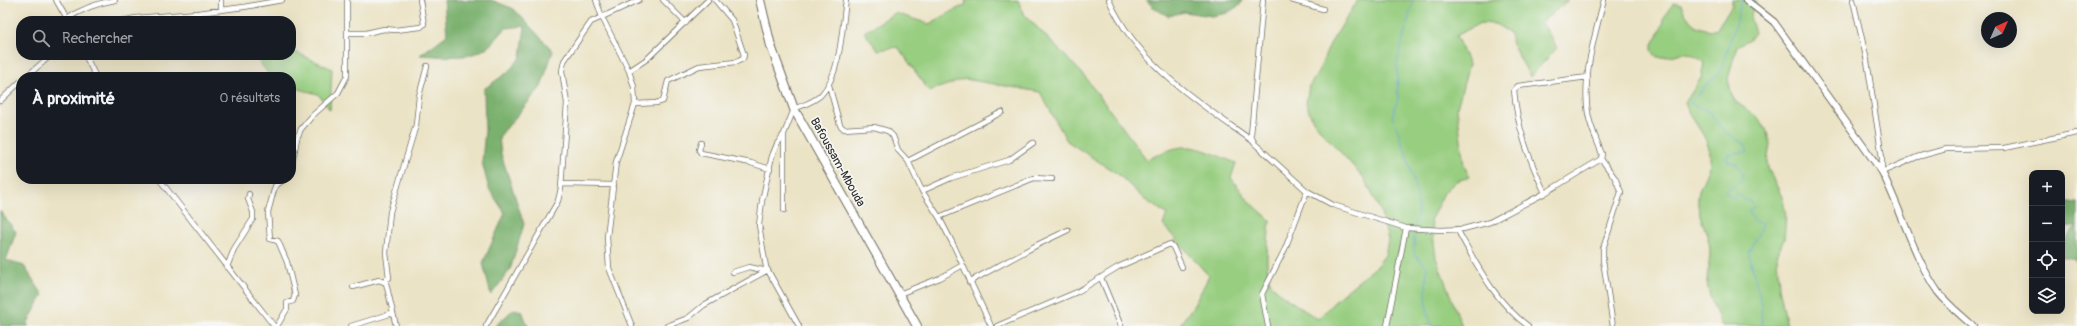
<!DOCTYPE html>
<html lang="fr">
<meta charset="utf-8">
<style>
:root{--surface:#171b24;--page:#20242c;--text:#f1f3f6;--muted:#9ea1a6;--line:#363941}
body{margin:0;font-family:Pangolin,sans-serif;background:var(--page);color:var(--text)}
.controls{position:absolute;right:12px;bottom:12px;display:grid;overflow:hidden;border-radius:8px;box-shadow:0 4px 16px #0002}
.controls button{width:36px;height:36px;display:grid;place-items:center;padding:0;border:0;border-bottom:1px solid var(--line);background:var(--surface);color:var(--text);font:20px sans-serif}
.compass{position:absolute;left:1981px;top:12px;width:36px;height:36px;border-radius:50%;background:var(--surface);box-shadow:0 4px 16px #0002;rotate:45deg}
.list{margin:0;padding:0;list-style:none}
h2{display:flex;justify-content:space-between;align-items:center;height:52px;margin:0;padding:0 16px;font-size:17px}
h2 small{font-size:13px;font-weight:400;color:var(--muted)}
.icon{flex:none;width:22px;height:22px;fill:none;stroke:currentColor;stroke-width:2;stroke-linecap:round;stroke-linejoin:round}
.map{position:relative;flex:none;width:2077px;height:326px;overflow:hidden}
.search{position:absolute;background:var(--surface);box-shadow:0 4px 16px #0002;left:16px;top:16px;width:280px;height:44px;display:flex;align-items:center;gap:10px;box-sizing:border-box;padding:0 14px;border-radius:16px;color:var(--muted);font-size:15px}
.panel{position:absolute;background:var(--surface);box-shadow:0 4px 16px #0002;left:16px;top:72px;width:280px;height:112px;border-radius:16px}
.map>svg:first-child{display:block}
</style>
<div class="map">
<svg width="2077" height="326" viewBox="0 0 2077 326">
<rect width="100%" height="100%" fill="#f6f6f2"/>
<filter id="ink" filterUnits="userSpaceOnUse"><feTurbulence type="fractalNoise" baseFrequency=".025" numOctaves="2"/><feDisplacementMap in="SourceGraphic" scale="8" xChannelSelector="R" yChannelSelector="G"/><feConvolveMatrix kernelMatrix="1 2 1 2 8 2 1 2 1" color-interpolation-filters="sRGB"/></filter>
<filter id="wash" filterUnits="userSpaceOnUse"><feTurbulence type="fractalNoise" baseFrequency=".012" numOctaves="4" result="noise"/><feDisplacementMap in="SourceGraphic" scale="16" xChannelSelector="R" yChannelSelector="G"/><feGaussianBlur stdDeviation="0.9" result="paint"/><feColorMatrix in="noise" values="0 0 0 0 0 0 0 0 0 0 0 0 0 0 0 0 0 1.4 0 .05"/><feComposite in="paint" operator="in"/></filter>
<g filter="url(#wash)">
<rect width="100%" height="100%" fill="#ebe3c5"/>
<!-- green -->
<path fill="#98ce80" stroke="#627c56" d="M965,0H1018L1023,13L1082,73L1147,160C1188,138 1196,147 1236,163L1231,178L1248,200L1270,220C1269,236 1263,270 1271,284C1278,294 1307,312 1318,319L1340,296L1376,267L1385,255L1388,240L1380,210L1364,178L1322,132L1312,119L1306,103L1309,86L1318,73L1330,44L1358,0H1568L1542,22L1557,48L1530,77L1514,47L1509,32L1495,24L1480,23L1456,36L1469,64L1457,108L1464,166L1470,177L1456,181L1444,193L1431,219L1436,258L1462,326H1179L1194,305L1209,276L1163,225L1167,214L1145,200L1119,175L1067,141L1040,92L965,79L929,91L898,47L878,50L864,32L895,13L929,24L966,4Z
M1732,0H1756L1750,17L1755,33L1750,39L1737,46L1728,79L1732,96L1736,102L1756,116L1766,129L1770,144L1767,161L1768,168L1783,199L1786,216L1784,239L1777,256L1779,287L1787,326H1722C1716,312 1709,298 1707,282C1707,270 1712,255 1709,243C1706,226 1696,214 1698,196C1700,182 1712,169 1710,155C1708,134 1691,122 1685,103L1701,78L1704,63C1682,43 1681,59 1657,57L1652,51C1652,42 1657,39 1660,31C1667,16 1661,18 1674,3L1681,5C1690,24 1695,29 1716,30L1732,5Z
M291,50L332,69L330,110L318,94L291,87V77H271L254,55H291Z"/>
<!-- forest -->
<path fill="#7ab16e" stroke="#526e4c" d="M444,0H491L514,9L553,51L541,87L499,137L501,154L524,224L510,270L491,295L483,263L505,213L489,189L482,162L485,131L484,89L508,72L521,57L525,26L506,28C500,34 495,41 489,46C470,61 442,56 420,55L447,35Z
M1146,0H1242L1240,5L1227,13L1212,16L1184,12L1168,16L1154,8Z
M2062,201L2077,203V264L2075,259L2062,256V244L2076,226L2062,227Z
M0,211L16,232L6,260L24,266L43,295L27,324L29,326H0Z
M514,309L522,311L528,326H495Z"/>
<g fill="none" stroke-linecap="round" stroke-linejoin="round">
<!-- stream -->
<path stroke="#6da4db" stroke-width="1" d="M1413,0L1397,63L1398,99L1392,117C1400,131 1418,190 1418,206C1418,213 1416,220 1415,227
M1725,190L1739,184L1743,174L1737,164L1728,161L1727,156L1737,152H1748L1745,144L1726,133L1708,111L1690,103L1720,71L1732,36L1742,0
M1725,192L1733,198L1738,193L1745,200L1751,201L1754,207L1748,211L1755,222L1763,223L1751,250L1748,251L1760,298L1763,326
M1414,231V254L1427,267C1426,287 1424,308 1432,326"/>
</g>
</g>
<g filter="url(#ink)">
<g fill="none" stroke-linecap="round" stroke-linejoin="round">
<defs>
<path id="street" d="M56,0L68,21
M221,0V10
M596,0L602,17L629,71L634,87L635,104L616,162L607,237L609,268L632,326
M663,0L686,23
M1109,0C1138,65 1198,102 1254,142
M1263,0L1251,135L1254,143L1307,191L1333,205L1406,228L1441,230L1463,229L1490,222L1545,193L1601,159L1602,154C1597,140 1590,127 1588,113C1582,78 1595,33 1604,0
M1291,0L1323,9
M1853,0L1867,61L1882,157V172L1917,157L1946,149L2004,148L2077,133
M67,19C81,9 98,3 115,0
M121,21L136,18L198,13L244,7L282,0
M347,33H366L384,29L395,30L421,27L424,24L420,0
M85,55L96,77
M629,71L647,59L708,0
M26,77L51,55
M829,85L840,125L844,129L874,127L888,131L893,136L898,150L908,161L922,191L939,217L954,246L991,326
M0,101L21,81
M635,104L656,103L663,101L668,81L699,66L736,62L743,59L744,55L732,20L715,0
M701,143L699,150L701,153L751,163L770,169
M1601,159L1615,178L1621,192L1603,249V260L1613,326
M908,161L1002,112
M291,172L297,138L301,129L313,115L338,93L347,76V0
M159,179L274,326
M562,184L614,185
M922,191L951,178L1009,160L1033,143
M1545,193C1529,159 1517,127 1514,90L1518,86L1588,77
M784,210V134
M939,217L1034,178L1052,179
M1457,229C1477,265 1494,301 1528,326
M227,267L234,249L253,219V212L248,199L249,194
M733,272L749,267L767,271
M1101,278L1121,326
M969,282L1037,245L1068,230
M353,287L379,280L386,283V279L389,278L386,253L390,212L416,125L419,96L427,66
M899,294L940,278L961,266
M393,313L396,326
M277,326L287,309V303L293,301L295,295L287,262L278,241L270,239L268,212L275,186L285,179
M351,326L393,313L386,283
M486,326L558,201L561,188L567,103L562,71L564,61L591,22L639,0
M667,326L688,318L704,305L768,270
M799,326L766,267L759,225L762,201L772,156L777,144L784,134L794,109C803,105 814,102 821,95C841,74 842,28 846,0
M997,326L1077,292L1118,267L1170,244L1173,247L1182,267
M1268,326L1262,294L1285,249L1307,191
M1387,326L1406,228"/>
<path id="secondary" d="M1746,0L1774,22L1882,172C1901,209 1914,258 1938,292C1948,305 1961,315 1973,326"/>
<path id="highway" d="M760,0L771,46L794,109L917,326"/>
</defs>
<!-- street casing -->
<use href="#street" stroke="#6e6b61" stroke-width="6"/>
<!-- secondary casing -->
<use href="#secondary" stroke="#6e6b61" stroke-width="8"/>
<!-- highway casing -->
<use href="#highway" stroke="#6e6b61" stroke-width="10"/>
<!-- street -->
<use href="#street" stroke="#fff" stroke-width="4.5"/>
<!-- secondary -->
<use href="#secondary" stroke="#fff" stroke-width="6"/>
<!-- highway -->
<use href="#highway" stroke="#fff" stroke-width="8"/>
</g>
</g>
<g text-anchor="middle" stroke-width="3.5" stroke-linejoin="round" paint-order="stroke">
<!-- street labels -->
<g font-size="12" fill="#2b2b2b" stroke="#f6f6f2">
<text transform="translate(838 162) rotate(61)" y="4">Bafoussam-Mbouda</text>
</g>
</g>
</svg>
<div class="controls">
<button>+</button>
<button>−</button>
<button><svg class="icon" aria-label="locate" viewBox="0 0 24 24"><circle cx="12" cy="12" r="6"/><path d="M12 2v4M12 18v4M2 12h4M18 12h4"/></svg></button>
<button><svg class="icon" aria-label="layers" viewBox="0 0 24 24"><path d="M12 4l9 5-9 5-9-5zM3 14l9 5 9-5"/></svg></button>
</div>
<svg class="compass" viewBox="-18 -18 36 36"><path d="M0-13l5 13h-10z" fill="#e53935"/><path d="M0 13l5-13h-10z" fill="#9ea1a6"/></svg>
<div class="search"><svg class="icon" aria-label="search" viewBox="0 0 24 24"><circle cx="10" cy="10" r="6"/><path d="M15 15l6 6"/></svg>Rechercher</div>
<section class="panel">
<h2>À proximité<small>0 résultats</small></h2>
<ul class="list">
</ul>
</section>
</div>
